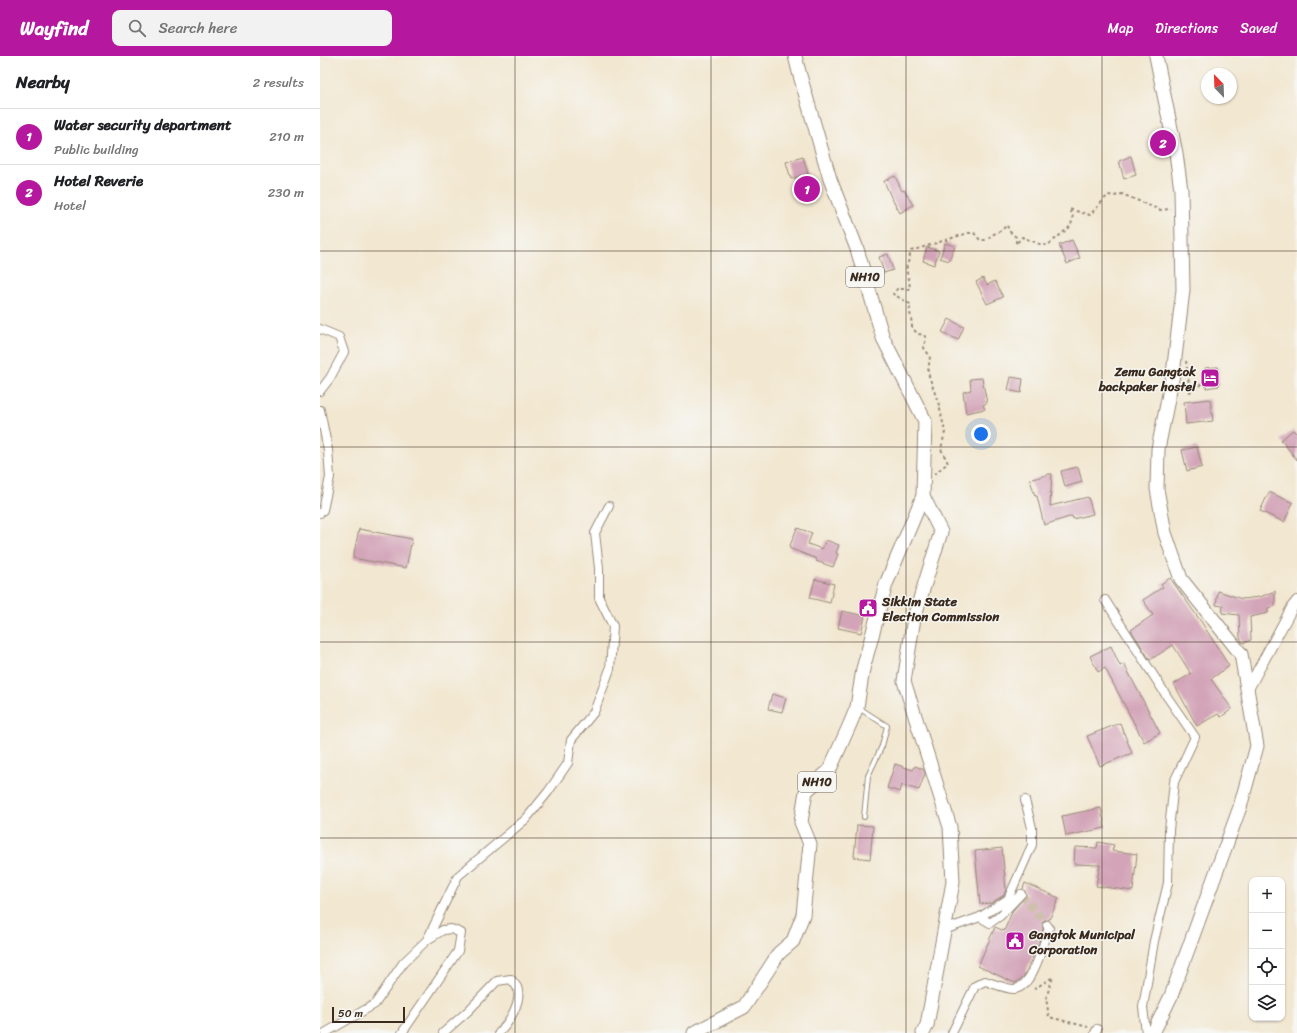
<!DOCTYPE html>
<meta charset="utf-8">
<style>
:root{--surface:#fff;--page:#f2f2f2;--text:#202124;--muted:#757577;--line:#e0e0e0;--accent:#b5179e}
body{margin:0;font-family:Sriracha,sans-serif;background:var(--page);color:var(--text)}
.controls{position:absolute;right:12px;bottom:12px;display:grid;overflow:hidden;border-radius:8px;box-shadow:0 1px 3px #0004}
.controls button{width:36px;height:36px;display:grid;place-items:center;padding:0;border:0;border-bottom:1px solid var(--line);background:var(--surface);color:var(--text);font:20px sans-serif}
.compass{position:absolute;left:881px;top:12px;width:36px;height:36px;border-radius:50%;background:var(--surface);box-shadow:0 1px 3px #0004;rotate:337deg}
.scale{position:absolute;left:12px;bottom:10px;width:73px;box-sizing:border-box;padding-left:4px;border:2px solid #3b2a1e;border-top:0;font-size:11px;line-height:14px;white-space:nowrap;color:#3b2a1e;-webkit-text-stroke:3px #f6f6f2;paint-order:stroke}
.you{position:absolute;left:661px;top:378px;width:14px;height:14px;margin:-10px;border:3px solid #fff;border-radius:50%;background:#1a73e8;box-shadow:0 0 0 6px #1a73e833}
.badge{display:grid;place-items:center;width:26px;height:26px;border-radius:50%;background:var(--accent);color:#fff;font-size:13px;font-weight:700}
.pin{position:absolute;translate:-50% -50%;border:2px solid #fff;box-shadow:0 1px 4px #0006}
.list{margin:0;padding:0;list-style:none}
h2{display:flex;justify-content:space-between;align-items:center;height:52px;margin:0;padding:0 16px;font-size:17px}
h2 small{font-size:13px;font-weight:400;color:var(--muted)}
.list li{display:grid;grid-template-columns:26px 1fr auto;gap:12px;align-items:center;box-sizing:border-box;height:56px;padding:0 16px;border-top:1px solid var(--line)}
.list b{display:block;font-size:15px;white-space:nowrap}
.list p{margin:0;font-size:13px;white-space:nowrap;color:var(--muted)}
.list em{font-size:13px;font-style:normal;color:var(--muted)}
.icon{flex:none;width:22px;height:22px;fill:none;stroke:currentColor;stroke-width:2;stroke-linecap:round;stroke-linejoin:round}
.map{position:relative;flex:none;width:977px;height:977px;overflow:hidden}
header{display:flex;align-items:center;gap:24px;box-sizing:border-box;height:56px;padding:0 20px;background:var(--accent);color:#fff}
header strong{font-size:19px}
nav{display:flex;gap:22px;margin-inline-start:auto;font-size:14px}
.search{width:280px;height:36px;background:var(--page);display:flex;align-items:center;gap:10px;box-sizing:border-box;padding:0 14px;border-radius:8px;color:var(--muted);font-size:15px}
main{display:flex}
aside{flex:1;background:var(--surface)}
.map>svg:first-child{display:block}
</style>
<header>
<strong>Wayfind</strong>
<div class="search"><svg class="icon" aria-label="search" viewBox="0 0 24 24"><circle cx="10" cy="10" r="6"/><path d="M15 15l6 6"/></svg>Search here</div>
<nav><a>Map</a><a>Directions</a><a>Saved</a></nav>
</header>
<main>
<aside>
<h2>Nearby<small>2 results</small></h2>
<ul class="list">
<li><span class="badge">1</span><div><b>Water security department</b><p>Public building</p></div><em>210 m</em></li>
<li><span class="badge">2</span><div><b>Hotel Reverie</b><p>Hotel</p></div><em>230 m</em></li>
</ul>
</aside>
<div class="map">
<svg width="977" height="977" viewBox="0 0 977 977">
<rect width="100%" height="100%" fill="#f6f6f2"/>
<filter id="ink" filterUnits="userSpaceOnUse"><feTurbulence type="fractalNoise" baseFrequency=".025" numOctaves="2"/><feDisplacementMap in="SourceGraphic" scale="8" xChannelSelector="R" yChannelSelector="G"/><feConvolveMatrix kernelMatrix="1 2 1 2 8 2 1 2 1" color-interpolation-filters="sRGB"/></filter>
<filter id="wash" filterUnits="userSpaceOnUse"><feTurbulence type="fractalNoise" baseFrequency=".012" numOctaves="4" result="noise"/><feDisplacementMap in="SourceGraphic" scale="16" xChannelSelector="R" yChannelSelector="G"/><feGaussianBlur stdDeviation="0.9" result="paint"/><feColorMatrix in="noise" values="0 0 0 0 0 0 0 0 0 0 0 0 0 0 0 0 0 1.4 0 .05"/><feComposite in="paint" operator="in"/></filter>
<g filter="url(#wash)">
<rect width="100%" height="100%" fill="#f2e7d0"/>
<g id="blocks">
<!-- building -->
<path fill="#d3a4b8" d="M811,100L816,119L804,123L799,105Z
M483,101L488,118L471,123L466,106Z
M575,120L582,135L584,134L593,149L580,157L571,141L564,125Z
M752,184L760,202L747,208L739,189Z
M625,187L635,190L629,205L620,202Z
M607,191L619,195L614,209L603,205Z
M568,198L573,214L564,217L559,201Z
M663,222L667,229L675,225L683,241L667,248L656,226Z
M629,263L644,271L638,284L622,276Z
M898,311L899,330L886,332L885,312Z
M691,321L703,323L701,337L688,334Z
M662,322L667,347L663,349L665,353L646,357L643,336L651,334L650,323Z
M890,343L893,365L866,368L864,346Z
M973,374L977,378V404L961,384Z
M877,391L882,411L867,415L862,394Z
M758,411L762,426L745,431L741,415Z
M729,418H732L730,450L768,441L773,458L753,463L752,460L724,469L717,440H715L710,424Z
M949,436L973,447L964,466L940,455Z
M477,472L492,477L488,488L502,493L506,484L519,489L516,497L518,498L513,511L496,505L497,503L469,492Z
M39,473L92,483L86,512L33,502Z
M850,522L882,567L909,610L891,623L912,653L901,661L898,658L877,670L854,628L871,618L853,589L830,604L811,574L833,559L823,544L843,531L841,528Z
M495,523L514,528L510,547L490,542Z
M898,535L922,543L940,541L955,535V550L948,552V557L930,561L931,584L923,587L920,582L919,559L902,557L903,550L896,549Z
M522,555L545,560L541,577L518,572Z
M791,590L800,610L804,608L840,677L824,686L785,612L778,616L770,600Z
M452,638L466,642L462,656L448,653Z
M800,667L812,697L780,710L767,680Z
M575,708L593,714L595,710L603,713L605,718L599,734L582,729L580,736L567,732Z
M781,752L785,772L746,780L742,760Z
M537,769L553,770L550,803L534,801Z
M778,786L794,789L792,795L817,798L813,835L776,830L780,809L754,808L755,791L777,792Z
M682,792L686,833L684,839L671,847L660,848L655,795Z
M705,827L739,842L729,864H724L722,867L723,873L718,889L704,920L695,927L658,910L675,871L684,875L693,854L705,841L706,837L703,833Z"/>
</g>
</g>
<g filter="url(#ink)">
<use href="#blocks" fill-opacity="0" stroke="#968877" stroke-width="1"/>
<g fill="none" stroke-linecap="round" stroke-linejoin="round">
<!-- minor-tunnel -->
<path stroke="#cdc1ac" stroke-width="8" stroke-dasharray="8 4" stroke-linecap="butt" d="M701,838L727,869"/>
<defs>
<path id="service" d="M539,652L567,670L562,690L548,720L544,761"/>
<path id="minor" d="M0,273L19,281L24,296L10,322L0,335
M0,354L8,394L10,421L3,454L0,457
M785,544L848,642L875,681L854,726L849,774L848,827L834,885L823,951L826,977
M660,861L670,867L680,860L701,838
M624,874L660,861L688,843L712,789V772L705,744
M107,884L138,820L206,763L228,736L248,707L251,684L274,656L290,613L293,570L279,542V512L275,477L289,450
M5,977L55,948L83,907L107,884L123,874L131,873L141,877L138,895L82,977
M123,977L148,955L177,925L191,923C193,926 195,928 197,931C203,945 188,968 179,977
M632,977L655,930L665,925C672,927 689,934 695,933C714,929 723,888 729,872L727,869
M775,977L777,973"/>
<path id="tertiary" d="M928,633L973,550L977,545"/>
<path id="primary" d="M603,440L621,476L594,562L584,625L630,771L633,826L607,969L603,977
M833,977L851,940L920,751L937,690L921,598L861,523L845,477L837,433L838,393L853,318L863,234L861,134L856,97L836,0"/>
<path id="trunk" d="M374,977L424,951L459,897L473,885L483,859L490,788L481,766L486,735L509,715L530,668L537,651L543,613L566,528L603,440L605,365L563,282L537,193L510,123L479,16L475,0"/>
</defs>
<!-- service casing -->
<use href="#service" stroke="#968877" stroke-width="6"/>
<!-- minor casing -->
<use href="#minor" stroke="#968877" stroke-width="10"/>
<!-- tertiary casing -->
<use href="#tertiary" stroke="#968877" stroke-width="12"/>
<!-- primary casing -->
<use href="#primary" stroke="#968877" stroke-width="15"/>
<!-- trunk casing -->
<use href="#trunk" stroke="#968877" stroke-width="15"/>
<!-- path -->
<path stroke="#968877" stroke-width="2" stroke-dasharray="3 3" stroke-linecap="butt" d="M866,305L870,336L886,325
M614,418L628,407L621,393L625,376L619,349L608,317L610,300L604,292L606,282L604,279L598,278L592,272C592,263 589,257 590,248L573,238L577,233H590L589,223L586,214L591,195L648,177H654L660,184H666C674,176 680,177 687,169L689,175L696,181V188L702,181L722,189H728L751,170L753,159L749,153L770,159L788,139L794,140L802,138L840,154L851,153
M714,933L733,921L726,942L729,961L768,971"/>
<!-- service -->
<use href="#service" stroke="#fff" stroke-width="4"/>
<!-- minor -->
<use href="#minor" stroke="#fff" stroke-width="8"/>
<!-- tertiary -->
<use href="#tertiary" stroke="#fff" stroke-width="10"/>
<!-- primary -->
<use href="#primary" stroke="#fff" stroke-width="13"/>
<!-- trunk -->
<use href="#trunk" stroke="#fff" stroke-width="13"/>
</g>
</g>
<!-- grid -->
<path fill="none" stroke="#3b2a1e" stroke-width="1" stroke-opacity="0.55" d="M195,0V977M391,0V977M586,0V977M782,0V977M0,195H977M0,391H977M0,586H977M0,782H977"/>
<!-- icons -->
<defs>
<symbol id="hotel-square" viewBox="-11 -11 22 22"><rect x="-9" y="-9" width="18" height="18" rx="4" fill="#b5179e" stroke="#f6f6f2"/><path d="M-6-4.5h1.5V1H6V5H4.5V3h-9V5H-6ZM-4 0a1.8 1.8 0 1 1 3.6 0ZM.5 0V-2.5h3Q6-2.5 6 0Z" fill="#fff"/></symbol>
<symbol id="civic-square" viewBox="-11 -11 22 22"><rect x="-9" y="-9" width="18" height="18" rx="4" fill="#b5179e" stroke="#f6f6f2"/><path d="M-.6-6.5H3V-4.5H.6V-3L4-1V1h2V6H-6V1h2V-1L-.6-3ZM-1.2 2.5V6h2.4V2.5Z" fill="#fff"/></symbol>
</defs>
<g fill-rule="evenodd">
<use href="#hotel-square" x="879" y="311" width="22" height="22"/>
<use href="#civic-square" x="537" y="541" width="22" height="22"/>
<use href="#civic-square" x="684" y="874" width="22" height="22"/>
</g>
<g text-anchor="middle" stroke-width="3" stroke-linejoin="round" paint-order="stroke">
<!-- shield labels -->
<g fill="#f6f6f2" stroke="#73675e" stroke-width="1">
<rect x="526" y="211" width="38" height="20" rx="3"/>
<rect x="478" y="716" width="38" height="20" rx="3"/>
</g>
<g font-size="12" font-weight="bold" fill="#3b2a1e">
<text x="545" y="225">NH10</text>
<text x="497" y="730">NH10</text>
</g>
<!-- poi labels -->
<g font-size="13" font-weight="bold" fill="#3b2a1e" stroke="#f6f6f2" text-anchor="start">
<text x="876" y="320" text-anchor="end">Zemu Gangtok<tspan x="876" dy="15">backpaker hostel</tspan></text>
<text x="562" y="550">Sikkim State<tspan x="562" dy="15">Election Commission</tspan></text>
<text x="709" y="883">Gangtok Municipal<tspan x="709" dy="15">Corporation</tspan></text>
</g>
</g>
</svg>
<div class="controls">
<button>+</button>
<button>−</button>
<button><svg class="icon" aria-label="locate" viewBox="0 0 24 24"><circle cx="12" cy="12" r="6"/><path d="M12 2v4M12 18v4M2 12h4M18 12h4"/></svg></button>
<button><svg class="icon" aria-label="layers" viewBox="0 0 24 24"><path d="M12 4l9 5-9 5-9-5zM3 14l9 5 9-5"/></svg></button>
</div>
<svg class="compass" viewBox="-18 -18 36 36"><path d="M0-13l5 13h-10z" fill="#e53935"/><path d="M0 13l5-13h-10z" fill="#757577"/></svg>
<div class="scale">50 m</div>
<div class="you"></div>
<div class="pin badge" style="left:487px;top:133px">1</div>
<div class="pin badge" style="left:843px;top:87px">2</div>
</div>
</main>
